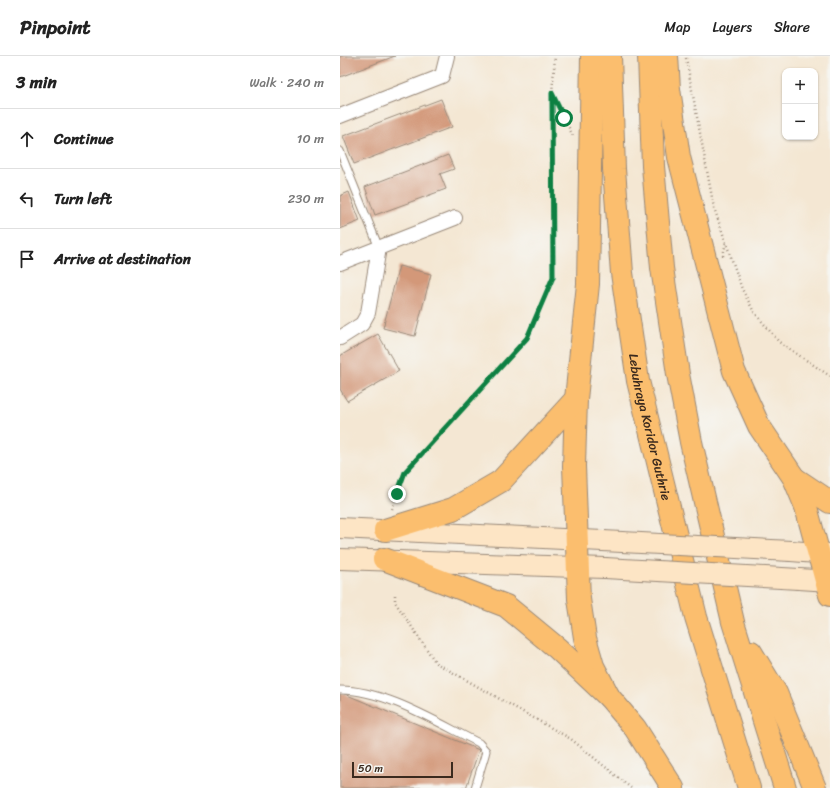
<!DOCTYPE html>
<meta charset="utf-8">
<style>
:root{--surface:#fff;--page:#f2f2f2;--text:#222;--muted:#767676;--line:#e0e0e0}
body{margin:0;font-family:Sriracha,sans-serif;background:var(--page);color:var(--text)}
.controls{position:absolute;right:12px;top:12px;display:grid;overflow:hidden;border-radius:8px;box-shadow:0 1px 3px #0004}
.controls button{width:36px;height:36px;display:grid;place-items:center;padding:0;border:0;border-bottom:1px solid var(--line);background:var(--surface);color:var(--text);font:20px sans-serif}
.scale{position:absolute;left:12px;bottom:10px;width:101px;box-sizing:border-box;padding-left:4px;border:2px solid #3b2a1e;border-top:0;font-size:11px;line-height:14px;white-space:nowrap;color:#3b2a1e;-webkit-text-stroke:3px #f6f6f2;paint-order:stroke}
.stop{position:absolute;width:12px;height:12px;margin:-9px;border:3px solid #0b8043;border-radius:50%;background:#fff}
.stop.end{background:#0b8043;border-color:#fff;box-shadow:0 1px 4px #0008}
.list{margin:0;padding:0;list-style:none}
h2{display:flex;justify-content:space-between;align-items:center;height:52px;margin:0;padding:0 16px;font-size:17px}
h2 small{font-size:13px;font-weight:400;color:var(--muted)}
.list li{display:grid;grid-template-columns:26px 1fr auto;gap:12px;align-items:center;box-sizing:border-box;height:60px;padding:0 16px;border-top:1px solid var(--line)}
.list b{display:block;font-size:15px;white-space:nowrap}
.list em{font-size:13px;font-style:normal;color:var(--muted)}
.icon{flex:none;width:22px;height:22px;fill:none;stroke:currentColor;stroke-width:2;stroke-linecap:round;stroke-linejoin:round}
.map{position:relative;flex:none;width:490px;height:732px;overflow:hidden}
header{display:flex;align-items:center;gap:24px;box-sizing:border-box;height:56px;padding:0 20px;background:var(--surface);border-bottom:1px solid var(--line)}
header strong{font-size:19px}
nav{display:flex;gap:22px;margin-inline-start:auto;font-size:14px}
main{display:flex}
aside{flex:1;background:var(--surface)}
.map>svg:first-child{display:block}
</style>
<header>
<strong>Pinpoint</strong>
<nav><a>Map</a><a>Layers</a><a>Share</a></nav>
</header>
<main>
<aside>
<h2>3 min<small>Walk · 240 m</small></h2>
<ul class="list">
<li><svg class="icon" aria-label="ahead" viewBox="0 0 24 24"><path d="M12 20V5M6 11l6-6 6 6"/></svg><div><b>Continue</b></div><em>10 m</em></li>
<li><svg class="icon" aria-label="left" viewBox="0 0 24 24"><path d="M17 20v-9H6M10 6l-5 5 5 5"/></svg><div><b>Turn left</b></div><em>230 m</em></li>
<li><svg class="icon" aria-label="arrive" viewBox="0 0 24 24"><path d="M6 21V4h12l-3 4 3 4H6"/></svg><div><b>Arrive at destination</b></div></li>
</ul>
</aside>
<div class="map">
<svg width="490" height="732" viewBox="0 0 490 732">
<rect width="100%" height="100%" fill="#f6f6f2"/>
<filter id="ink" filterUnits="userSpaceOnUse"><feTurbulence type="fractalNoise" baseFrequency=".025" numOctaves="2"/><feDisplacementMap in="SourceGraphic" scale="8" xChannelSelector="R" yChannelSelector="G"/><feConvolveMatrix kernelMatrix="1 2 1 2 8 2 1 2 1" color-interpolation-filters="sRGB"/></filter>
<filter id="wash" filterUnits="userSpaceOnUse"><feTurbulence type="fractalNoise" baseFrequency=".012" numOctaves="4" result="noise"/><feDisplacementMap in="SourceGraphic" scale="16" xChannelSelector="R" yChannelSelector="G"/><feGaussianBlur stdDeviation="0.9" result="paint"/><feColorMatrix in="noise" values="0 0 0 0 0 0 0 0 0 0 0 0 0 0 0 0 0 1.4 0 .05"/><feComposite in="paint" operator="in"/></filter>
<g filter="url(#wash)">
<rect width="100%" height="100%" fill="#f4e7d3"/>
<g id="blocks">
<!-- building -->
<path fill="#d39879" d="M0,0H55L0,21Z
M101,43L112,71L14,108L3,80Z
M108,99L114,113L100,118L106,133L35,159L25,131Z
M9,136L20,165L0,173V140Z
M59,210L91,218L75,280L43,272Z
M38,278L59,315L7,345L0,333V300Z
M0,636L139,694L126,732H0Z"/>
</g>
</g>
<g filter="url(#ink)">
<use href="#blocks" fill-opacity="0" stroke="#988878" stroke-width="1"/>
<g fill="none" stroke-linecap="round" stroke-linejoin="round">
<defs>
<path id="service" d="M0,95L39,192
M0,634C46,634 98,667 139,687L146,695L145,699L135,732"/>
<path id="minor" d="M0,60L102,20L107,0
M0,207L115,162
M0,282L22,268L28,257L39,192"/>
<path id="secondary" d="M0,472L263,485
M451,495L490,498
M0,503L265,512
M459,523L490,525"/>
<g id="motorway">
<path d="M252,0L248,228L236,343L234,410L239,543L245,582L253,610L269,641"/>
<path id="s1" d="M270,0L274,113L282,217L298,325L356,561L409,732"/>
<path d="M309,0L313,110L322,212L338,318L351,386L393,566L445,732"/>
<path d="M327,0L329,33L339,101L394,315L419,370L454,422L466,451L490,539"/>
<path d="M454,422L490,446"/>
<path d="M45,474L113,453L161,425L236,343"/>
<path d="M44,503L166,550L217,592L269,641L295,672L333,732"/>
<path d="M411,596L436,637L475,732"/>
</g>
</defs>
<!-- service casing -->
<use href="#service" stroke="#988878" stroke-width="9"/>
<!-- minor casing -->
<use href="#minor" stroke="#988878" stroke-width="16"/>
<!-- secondary casing -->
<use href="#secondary" stroke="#988878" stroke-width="22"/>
<!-- motorway casing -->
<use href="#motorway" stroke="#988878" stroke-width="24"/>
<!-- path -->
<path stroke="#988878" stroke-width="2.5" stroke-dasharray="1 3" stroke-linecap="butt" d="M346,2L374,152L402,233L414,256L439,286L490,320
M213,39L233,80
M383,200L386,186
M52,453L65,416L187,282L213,221L212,37L215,0
M55,539V546L96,607L231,683L291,732"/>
<!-- service -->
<use href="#service" stroke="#fff" stroke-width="7"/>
<!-- minor -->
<use href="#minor" stroke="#fff" stroke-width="14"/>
<!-- secondary -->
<use href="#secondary" stroke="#fde5c5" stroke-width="20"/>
<!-- motorway -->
<use href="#motorway" stroke="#fbbe6e" stroke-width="22"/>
<defs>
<path id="secondary-bridge" d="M263,485L451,495
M265,512L459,523"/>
</defs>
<!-- secondary-bridge casing -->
<use href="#secondary-bridge" stroke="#988878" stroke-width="22" stroke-linecap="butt"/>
<!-- secondary-bridge -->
<use href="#secondary-bridge" stroke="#fde5c5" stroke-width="20"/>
</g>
</g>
<g fill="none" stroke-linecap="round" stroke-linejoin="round" filter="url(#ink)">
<!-- route -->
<path stroke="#0b8043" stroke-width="5" d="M57,438L65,416L187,282L213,221L212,37L224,62"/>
</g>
<g text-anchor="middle" stroke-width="4" stroke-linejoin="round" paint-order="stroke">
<!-- street labels -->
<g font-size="13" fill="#3b2a1e" stroke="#f6f6f2">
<text dy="5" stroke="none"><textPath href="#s1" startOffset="374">Lebuhraya Koridor Guthrie</textPath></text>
</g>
</g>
</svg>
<div class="controls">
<button>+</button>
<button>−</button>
</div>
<div class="scale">50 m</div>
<div class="stop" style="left:224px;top:62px"></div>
<div class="stop end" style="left:57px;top:438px"></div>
</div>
</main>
